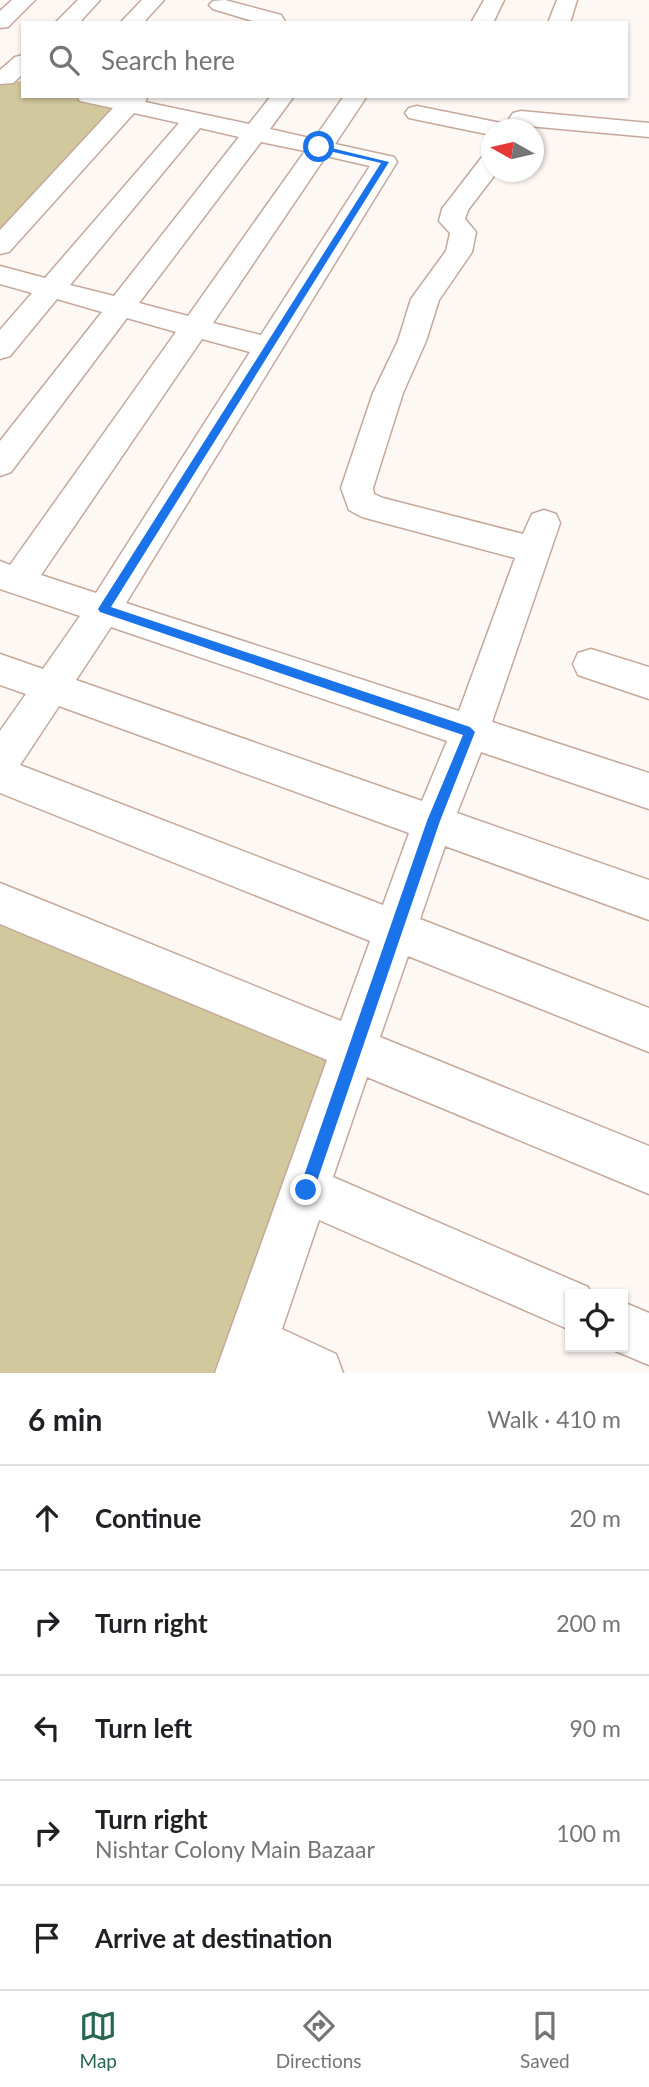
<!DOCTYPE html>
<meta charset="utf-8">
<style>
:root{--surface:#fff;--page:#f2f2f2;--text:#202124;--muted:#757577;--line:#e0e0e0;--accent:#266653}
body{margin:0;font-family:Lato,sans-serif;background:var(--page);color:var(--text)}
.controls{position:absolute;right:21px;bottom:21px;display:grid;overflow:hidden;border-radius:0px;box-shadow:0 2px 5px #0004}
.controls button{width:63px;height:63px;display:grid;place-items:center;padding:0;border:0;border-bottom:2px solid var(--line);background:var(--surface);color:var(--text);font:35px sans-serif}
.compass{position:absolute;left:481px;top:119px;width:63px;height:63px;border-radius:50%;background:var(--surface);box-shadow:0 2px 5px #0004;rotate:278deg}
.stop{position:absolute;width:21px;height:21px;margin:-16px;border:5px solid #1a73e8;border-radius:50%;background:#fff}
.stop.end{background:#1a73e8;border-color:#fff;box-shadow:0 2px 7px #0008}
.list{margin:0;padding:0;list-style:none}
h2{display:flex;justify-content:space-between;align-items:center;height:91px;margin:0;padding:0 28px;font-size:30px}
h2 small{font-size:23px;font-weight:400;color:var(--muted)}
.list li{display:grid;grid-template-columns:46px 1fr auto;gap:21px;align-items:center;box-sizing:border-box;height:105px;padding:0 28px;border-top:2px solid var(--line)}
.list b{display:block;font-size:26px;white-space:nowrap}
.list p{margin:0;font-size:23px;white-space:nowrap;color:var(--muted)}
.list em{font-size:23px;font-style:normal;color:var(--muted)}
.icon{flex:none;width:38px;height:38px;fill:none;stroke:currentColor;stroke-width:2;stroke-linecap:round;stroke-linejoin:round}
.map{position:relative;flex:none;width:649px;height:1373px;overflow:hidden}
.search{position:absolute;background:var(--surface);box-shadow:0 2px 5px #0004;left:21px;right:21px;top:21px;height:77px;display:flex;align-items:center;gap:18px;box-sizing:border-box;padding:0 24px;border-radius:0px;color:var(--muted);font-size:26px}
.sheet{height:616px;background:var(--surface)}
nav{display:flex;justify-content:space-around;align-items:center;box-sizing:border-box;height:98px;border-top:2px solid var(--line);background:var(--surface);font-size:19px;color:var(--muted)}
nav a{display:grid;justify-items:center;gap:4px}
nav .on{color:var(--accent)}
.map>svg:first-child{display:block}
</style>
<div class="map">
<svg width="649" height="1373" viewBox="0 0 649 1373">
<rect width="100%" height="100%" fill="#fef8f5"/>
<!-- green -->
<path fill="#d2c89d" d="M0,77L23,82V96H88L129,105L0,246Z
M0,903L356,1050L241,1373H0Z"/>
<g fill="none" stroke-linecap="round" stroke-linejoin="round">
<defs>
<path id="minor" d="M12,0H35L8,27L0,28V11Z
M78,0H100L79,23H55Z
M142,0H164L143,23H120Z
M225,0L281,15L286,23H259L213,9L209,5L213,1Z
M484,0H504L493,23H471Z
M557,0H577L570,23H548Z
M23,55V74L13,83L0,84V70L15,57Z
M77,96H148L145,102L249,124L271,96H294L270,129L314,139L344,96H367L335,144L394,157L397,162L126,603L459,711L515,558L362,517L349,510L341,488L373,393L398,341L411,299L446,251L450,233L439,221L442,209L482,157L491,155V172H497L468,210L465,219L476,232L472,252L439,300L426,341L403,393L373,488L374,494L383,498L523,534L532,514L544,510L556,514L560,523L492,722L649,773V809L481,752L457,813L649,880V920L445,846L420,919L649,1008V1052L408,956L380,1037L649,1146V1194L367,1077L333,1177L588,1287L591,1294H570V1330L319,1220L282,1329L336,1354L343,1373H215L327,1060L0,924V883L341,1021L370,941L0,793V731L26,694L0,685V654L43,669L80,616L0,589V561L10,565L176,332L127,318L11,472L0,476V441L102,312L57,299L10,356L0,359V330L32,293L0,284V266L45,278L179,123L134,113L9,252L0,254V230L113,108L80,101ZM200,128L239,137L114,296L70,285ZM261,142L305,151L188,316L139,303ZM326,156L370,166L261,335L213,323ZM202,339L250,352L96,593L41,575ZM111,627L447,741L422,801L76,680ZM59,706L409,833L383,905L20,765Z
M417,106L506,124L513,113L521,111L649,123V137L528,126L526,130H491V135L409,118L405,113L409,108Z
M591,649L649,667V699L578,675L573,664L578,653Z
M623,1302L649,1313V1365L606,1347H623Z"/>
</defs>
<!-- minor casing -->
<use href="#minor" stroke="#c5a89a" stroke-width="3"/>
<!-- minor -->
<use href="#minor" fill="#fff" fill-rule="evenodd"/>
</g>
<!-- route -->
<path fill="#1a73e8" d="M319,145L389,162L111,607L470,727L475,732L440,821L314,1190L311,1195L306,1197L301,1195L299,1190L427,821L463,735L100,612L98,609L381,163L316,148Z"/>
</svg>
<div class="controls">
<button><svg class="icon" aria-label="locate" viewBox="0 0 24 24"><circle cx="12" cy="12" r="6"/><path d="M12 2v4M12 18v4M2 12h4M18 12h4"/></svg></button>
</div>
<svg class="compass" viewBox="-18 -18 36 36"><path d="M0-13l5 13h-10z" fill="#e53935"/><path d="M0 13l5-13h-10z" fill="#757577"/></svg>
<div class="stop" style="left:319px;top:147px"></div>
<div class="stop end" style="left:306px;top:1190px"></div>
<div class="search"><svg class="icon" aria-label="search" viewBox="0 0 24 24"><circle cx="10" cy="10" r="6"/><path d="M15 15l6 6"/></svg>Search here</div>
</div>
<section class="sheet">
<h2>6 min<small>Walk · 410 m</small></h2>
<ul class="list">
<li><svg class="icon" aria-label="ahead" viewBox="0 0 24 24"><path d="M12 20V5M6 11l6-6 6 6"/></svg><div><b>Continue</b></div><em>20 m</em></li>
<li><svg class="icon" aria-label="right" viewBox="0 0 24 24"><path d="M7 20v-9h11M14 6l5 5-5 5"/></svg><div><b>Turn right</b></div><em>200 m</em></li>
<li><svg class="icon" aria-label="left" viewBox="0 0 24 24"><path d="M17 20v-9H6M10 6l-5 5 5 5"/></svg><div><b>Turn left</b></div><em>90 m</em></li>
<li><svg class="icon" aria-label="right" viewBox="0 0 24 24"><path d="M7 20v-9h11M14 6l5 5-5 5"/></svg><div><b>Turn right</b><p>Nishtar Colony Main Bazaar</p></div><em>100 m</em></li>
<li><svg class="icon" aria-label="arrive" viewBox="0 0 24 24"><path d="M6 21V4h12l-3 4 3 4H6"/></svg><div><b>Arrive at destination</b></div></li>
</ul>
</section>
<nav>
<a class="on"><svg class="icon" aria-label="map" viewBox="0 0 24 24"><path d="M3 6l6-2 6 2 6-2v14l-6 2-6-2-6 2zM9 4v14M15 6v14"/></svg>Map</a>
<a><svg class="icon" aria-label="directions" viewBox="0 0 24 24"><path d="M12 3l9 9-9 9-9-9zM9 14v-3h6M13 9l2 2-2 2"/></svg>Directions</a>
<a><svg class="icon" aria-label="saved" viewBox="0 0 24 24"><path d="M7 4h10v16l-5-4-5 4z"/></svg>Saved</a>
</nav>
